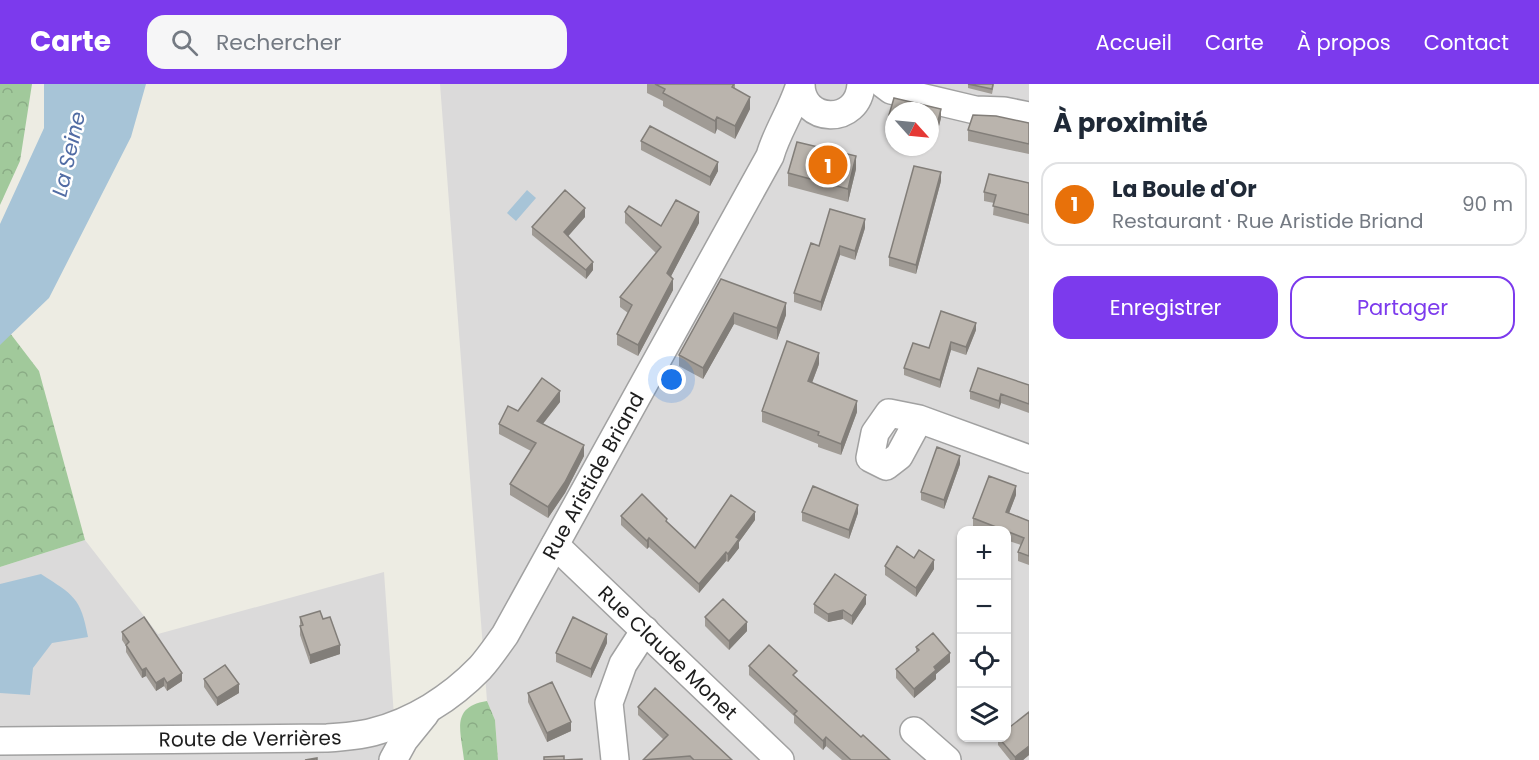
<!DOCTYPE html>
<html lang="fr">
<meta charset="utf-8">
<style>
:root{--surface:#fff;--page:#f6f6f7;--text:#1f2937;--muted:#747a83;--line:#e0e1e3;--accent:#7c3aed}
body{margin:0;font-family:Poppins,sans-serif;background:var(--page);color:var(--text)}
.controls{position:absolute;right:18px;bottom:18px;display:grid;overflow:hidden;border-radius:12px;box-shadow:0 2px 4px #0004}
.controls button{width:54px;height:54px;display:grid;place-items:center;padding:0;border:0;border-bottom:2px solid var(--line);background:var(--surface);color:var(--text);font:30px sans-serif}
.compass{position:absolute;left:885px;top:18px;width:54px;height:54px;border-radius:50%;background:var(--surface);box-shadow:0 2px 4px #0004;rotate:117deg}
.you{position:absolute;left:672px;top:296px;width:21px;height:21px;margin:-15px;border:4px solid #fff;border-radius:50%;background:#1a73e8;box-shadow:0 0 0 9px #1a73e833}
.badge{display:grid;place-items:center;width:39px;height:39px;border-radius:50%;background:var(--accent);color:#fff;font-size:20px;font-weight:700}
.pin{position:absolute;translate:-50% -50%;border:3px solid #fff;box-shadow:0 2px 6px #0006}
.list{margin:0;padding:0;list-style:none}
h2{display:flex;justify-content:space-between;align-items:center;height:78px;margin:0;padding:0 24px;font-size:26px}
h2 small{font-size:20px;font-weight:400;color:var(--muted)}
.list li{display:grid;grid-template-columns:39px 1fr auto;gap:18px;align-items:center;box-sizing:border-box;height:84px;margin:0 12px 12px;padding:0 12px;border:2px solid var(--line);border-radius:18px}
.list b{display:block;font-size:22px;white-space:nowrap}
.list p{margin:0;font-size:20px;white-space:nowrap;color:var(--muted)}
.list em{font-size:20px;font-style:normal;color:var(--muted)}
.actions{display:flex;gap:12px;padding:18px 24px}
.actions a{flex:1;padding:14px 0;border:2px solid var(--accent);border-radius:18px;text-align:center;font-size:21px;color:var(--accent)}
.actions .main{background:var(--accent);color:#fff}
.icon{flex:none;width:33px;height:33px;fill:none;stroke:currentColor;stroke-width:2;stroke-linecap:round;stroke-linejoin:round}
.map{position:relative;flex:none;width:1029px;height:676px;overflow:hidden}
header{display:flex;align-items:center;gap:36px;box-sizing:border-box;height:84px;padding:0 30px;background:var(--accent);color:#fff}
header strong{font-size:28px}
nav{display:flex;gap:33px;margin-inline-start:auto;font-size:21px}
.search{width:420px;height:54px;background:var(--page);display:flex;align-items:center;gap:15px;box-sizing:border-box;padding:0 21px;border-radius:18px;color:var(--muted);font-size:22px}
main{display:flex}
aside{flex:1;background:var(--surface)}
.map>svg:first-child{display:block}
</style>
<header>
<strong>Carte</strong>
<div class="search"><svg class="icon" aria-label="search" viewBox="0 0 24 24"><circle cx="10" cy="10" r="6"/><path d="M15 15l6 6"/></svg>Rechercher</div>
<nav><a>Accueil</a><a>Carte</a><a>À propos</a><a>Contact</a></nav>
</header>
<main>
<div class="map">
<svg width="1029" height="676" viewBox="0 0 1029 676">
<defs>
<pattern id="forest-crowns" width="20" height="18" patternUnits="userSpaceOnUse" patternTransform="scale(1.5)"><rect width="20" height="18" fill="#a1c99b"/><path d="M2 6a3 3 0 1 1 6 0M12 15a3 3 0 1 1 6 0" fill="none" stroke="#8aac85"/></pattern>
</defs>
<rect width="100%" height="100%" fill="#edece3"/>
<!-- residential -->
<path fill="#dbdada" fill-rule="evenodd" d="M440,0H1029V676H498L495,636L487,617ZM894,27H930V63H894ZM962,446H1006V654H962Z
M85,456L158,550L384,488L397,676H0V483Z"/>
<!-- forest -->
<path fill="url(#forest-crowns)" d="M0,0H32L20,77L0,121Z
M0,236L39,287L85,456L0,483Z
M487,617L495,636L498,676H464C461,647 450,623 487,617Z"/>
<!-- water -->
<path fill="#a7c4d7" d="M44,0H146L131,53L49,214L0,261V140L44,44Z
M527,106L536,114L516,137L507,129Z
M41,490C73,511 81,513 88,553L52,559L33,584L30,611L0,609V500Z"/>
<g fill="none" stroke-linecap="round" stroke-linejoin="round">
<defs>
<g id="minor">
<path d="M801,0C801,40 859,42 861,0"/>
<path d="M883,0L891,6L975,26L1004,27L1029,32"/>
<path d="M919,335L899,372L886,382L870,374L875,349L889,329L919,335L1029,375"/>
<path id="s1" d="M555,461L780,676"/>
<path d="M914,647L947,676"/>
<path id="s2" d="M0,657L327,654C343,653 358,652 373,648C413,638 451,614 480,584C489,574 497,562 505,551L770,72C777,47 793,25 800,0"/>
<path d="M393,676L404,656L425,630"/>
<path d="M615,676L609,619L623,580L645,546"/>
</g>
</defs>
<!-- minor casing -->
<use href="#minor" stroke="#a1a1a1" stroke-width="30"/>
<!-- minor -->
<use href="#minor" stroke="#fff" stroke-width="27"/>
</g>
<!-- wall -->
<path fill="#a09b95" d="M647,0H735V5L750,25L735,55L717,45L715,50L663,22V17L647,9Z
M968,0H994L992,10L968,4Z
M894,14L941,25V34L937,50L930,49V27H894V41L889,40V31Z
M1029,39V70L968,57V46Z
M641,57L718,87L710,102L641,66Z
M856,85L848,118L788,102V89Z
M941,97L916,190L889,182V173Z
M1029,99V140L993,131L994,119L984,117V108Z
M625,128L661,142L699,139L671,192L673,206L638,272L617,261V250L628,229L620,223V213L656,169L625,139Z
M585,133L568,152L593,186L586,195L532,151V143Z
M865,144L855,176L840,171L821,227L794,218V209L819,162Z
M721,195L786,231L777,256L734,240L703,295L679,282V271Z
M976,246L966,271L951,266L940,304L904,291V284L929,264Z
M819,280L812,299L857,328L841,371L818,363V360L762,338V327Z
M1029,301V329L1001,319L999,325L970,315V307Z
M560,318L543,340L584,372L565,409L548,434L510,411V400L531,367L499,350V340L518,327Z
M960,380L944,425L921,416V408Z
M1016,411L1009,429L1029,437V481L1018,477V468L1021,461L1006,456V447H983L973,443V434Z
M802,428L858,429L849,455L802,437Z
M621,432L667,439L695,464L755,436L739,458V464L728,478L726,477L699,509L649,463L647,465L621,441Z
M914,474L934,485L916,513L885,491V482Z
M814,520H866L852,541L843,535L828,538L814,529Z
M300,533L323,535L340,570L310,580L300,551Z
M705,533L747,547L729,566L705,542Z
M122,548L182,597L167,607L164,602L156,607L146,592L142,594L126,568V562L122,556Z
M607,559L591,594L556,578V569Z
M916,563L950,578L936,590V595L914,614L896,594V585L916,569Z
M749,582L797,594L861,653L890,676H842L826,662L823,666L794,639V632L749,591Z
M204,595L239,609L217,622L204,603Z
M528,609L571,647L547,658L528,618Z
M638,623L732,676H649L664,656L638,631Z
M998,654H1006L1029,671L1023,676H1010L998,661Z"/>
<!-- shaded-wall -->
<path fill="#827e79" d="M750,13V25L735,55V42Z
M941,25V34L937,50V41Z
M717,33V45L715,50V37Z
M856,72V85L848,118V105Z
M718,78V87L710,102V93Z
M941,88V97L916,190V181Z
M585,124V133L564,157V148Z
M699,128V139L667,200V189Z
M865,135V144L855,176V167Z
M840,162V171L821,227V218Z
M593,178V186L586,195V186Z
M673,195V206L638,272V261Z
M786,219V231L777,256V244Z
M734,229V240L703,295V284Z
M976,239V246L966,271V263Z
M951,258V266L940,304V296Z
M819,269V280L808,309V297Z
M560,307V318L537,347V337Z
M1001,310V319L999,325V317Z
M857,317V328L841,371V360Z
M584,361V372L565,409L548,434V423Z
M960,372V380L944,425V416Z
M1016,402V411L1006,437V428Z
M858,421V429L849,455V446Z
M755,428V436L739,458V464L728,478V470L736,453Z
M649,454V463L647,465V457Z
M726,468V477L699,509V500Z
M934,476V485L916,513V504Z
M866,511V520L852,541V532Z
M843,526V535L828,538V530Z
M747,538V547L729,566V557Z
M607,550V559L591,594V585Z
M340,561V570L310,580V571Z
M950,569V578L936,590V595L914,614V605L934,583Z
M146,584V592L142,594V586Z
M182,589V597L167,607V599Z
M164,594V602L156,607V599Z
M239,600V609L217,622V614Z
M571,638V647L547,658V649Z
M826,653V662L823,666V657Z
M1029,662V671L1023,676H1015V673Z"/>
<!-- building -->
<path fill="#bab4ad" stroke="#827e79" stroke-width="1.5" d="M655,0H734L732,3L750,13L735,42L717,33L715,37L663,9L665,5Z
M968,0H993L992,5Z
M894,14L941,25L937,41L930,40V27H894V32L889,31Z
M973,31L996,32L1029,39V60L968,46Z
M650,42L718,78L710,93L641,57Z
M797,58L856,72L848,105L788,89Z
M914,82L941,88L916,181L889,173Z
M989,90L1029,99V131L993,122L996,111L984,108Z
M565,106L585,124L564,148L593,178L586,186L532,143Z
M676,116L699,128L667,189L673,195L638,261L617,250L632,221L620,213L661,163L625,128L629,122L661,142Z
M830,125L865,135L855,167L840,162L821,218L794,209L811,159L819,162Z
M721,195L786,219L777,244L734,229L703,284L679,271Z
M941,227L976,239L966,263L951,258L940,296L904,284L913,259L929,264Z
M787,257L819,269L808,297L857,317L841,360L818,351L819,348L762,327Z
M978,284L1029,301V320L1001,310L999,317L970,307Z
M542,294L560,307L537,337L584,361L565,398L548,423L510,400L536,359L499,340L508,322L518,327Z
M937,363L960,372L944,416L921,408Z
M989,392L1016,402L1006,428L1029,437V472L1018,468L1024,454L973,434Z
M813,402L858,421L849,446L802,428Z
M642,410L667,435L666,437L695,464L731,411L755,428L736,453L739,455L728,470L726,468L699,500L649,454L647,457L621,432Z
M897,462L914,474L919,466L934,476L916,504L885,482Z
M835,490L866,511L852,532L843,526L828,530L814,520Z
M723,515L747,538L729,557L705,533Z
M320,527L323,535L330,533L340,561L310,571L300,542L303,541L300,533Z
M144,533L182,589L167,599L164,594L156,599L146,584L142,586L126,561L129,558L122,548Z
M573,533L607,550L591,585L556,569Z
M933,549L950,569L934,583L936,586L914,605L896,585L919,566L916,563Z
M769,561L797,587L793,591L861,653L863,651L890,676H851L826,653L823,657L794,630L797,627L749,582Z
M225,581L239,600L217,614L204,595Z
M552,598L571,638L547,649L528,609Z
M655,604L732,676H694L690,672L643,676L668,651L638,623Z
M1029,628V662L1015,673L999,654H1006V646Z
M564,672V676L582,675V676H544V673Z
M317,674V676H305Z"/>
<g text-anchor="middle" stroke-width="5" stroke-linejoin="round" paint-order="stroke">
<!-- street labels -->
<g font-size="20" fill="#1d1d1d" stroke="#fff">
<text dy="7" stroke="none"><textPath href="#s2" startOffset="723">Rue Aristide Briand</textPath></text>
<text dy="7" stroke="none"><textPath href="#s1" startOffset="156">Rue Claude Monet</textPath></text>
<text dy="7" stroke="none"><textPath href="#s2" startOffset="250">Route de Verrières</textPath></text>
</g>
<!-- water labels -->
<g font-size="21" font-style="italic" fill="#516ca4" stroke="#fff">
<text transform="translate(69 70) rotate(-77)" y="7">La Seine</text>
</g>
</g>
</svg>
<div class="controls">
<button>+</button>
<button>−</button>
<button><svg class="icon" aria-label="locate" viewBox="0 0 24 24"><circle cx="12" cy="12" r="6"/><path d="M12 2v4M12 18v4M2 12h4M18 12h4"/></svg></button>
<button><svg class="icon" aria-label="layers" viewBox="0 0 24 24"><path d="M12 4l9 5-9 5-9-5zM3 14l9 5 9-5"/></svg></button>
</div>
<svg class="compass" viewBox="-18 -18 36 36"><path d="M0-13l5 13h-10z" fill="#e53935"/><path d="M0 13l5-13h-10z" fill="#747a83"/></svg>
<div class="you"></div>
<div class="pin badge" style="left:828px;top:81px;background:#e8710a">1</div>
</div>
<aside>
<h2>À proximité<small></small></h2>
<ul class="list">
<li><span class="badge" style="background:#e8710a">1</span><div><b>La Boule d'Or</b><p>Restaurant · Rue Aristide Briand</p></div><em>90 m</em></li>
</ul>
<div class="actions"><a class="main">Enregistrer</a><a>Partager</a></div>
</aside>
</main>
